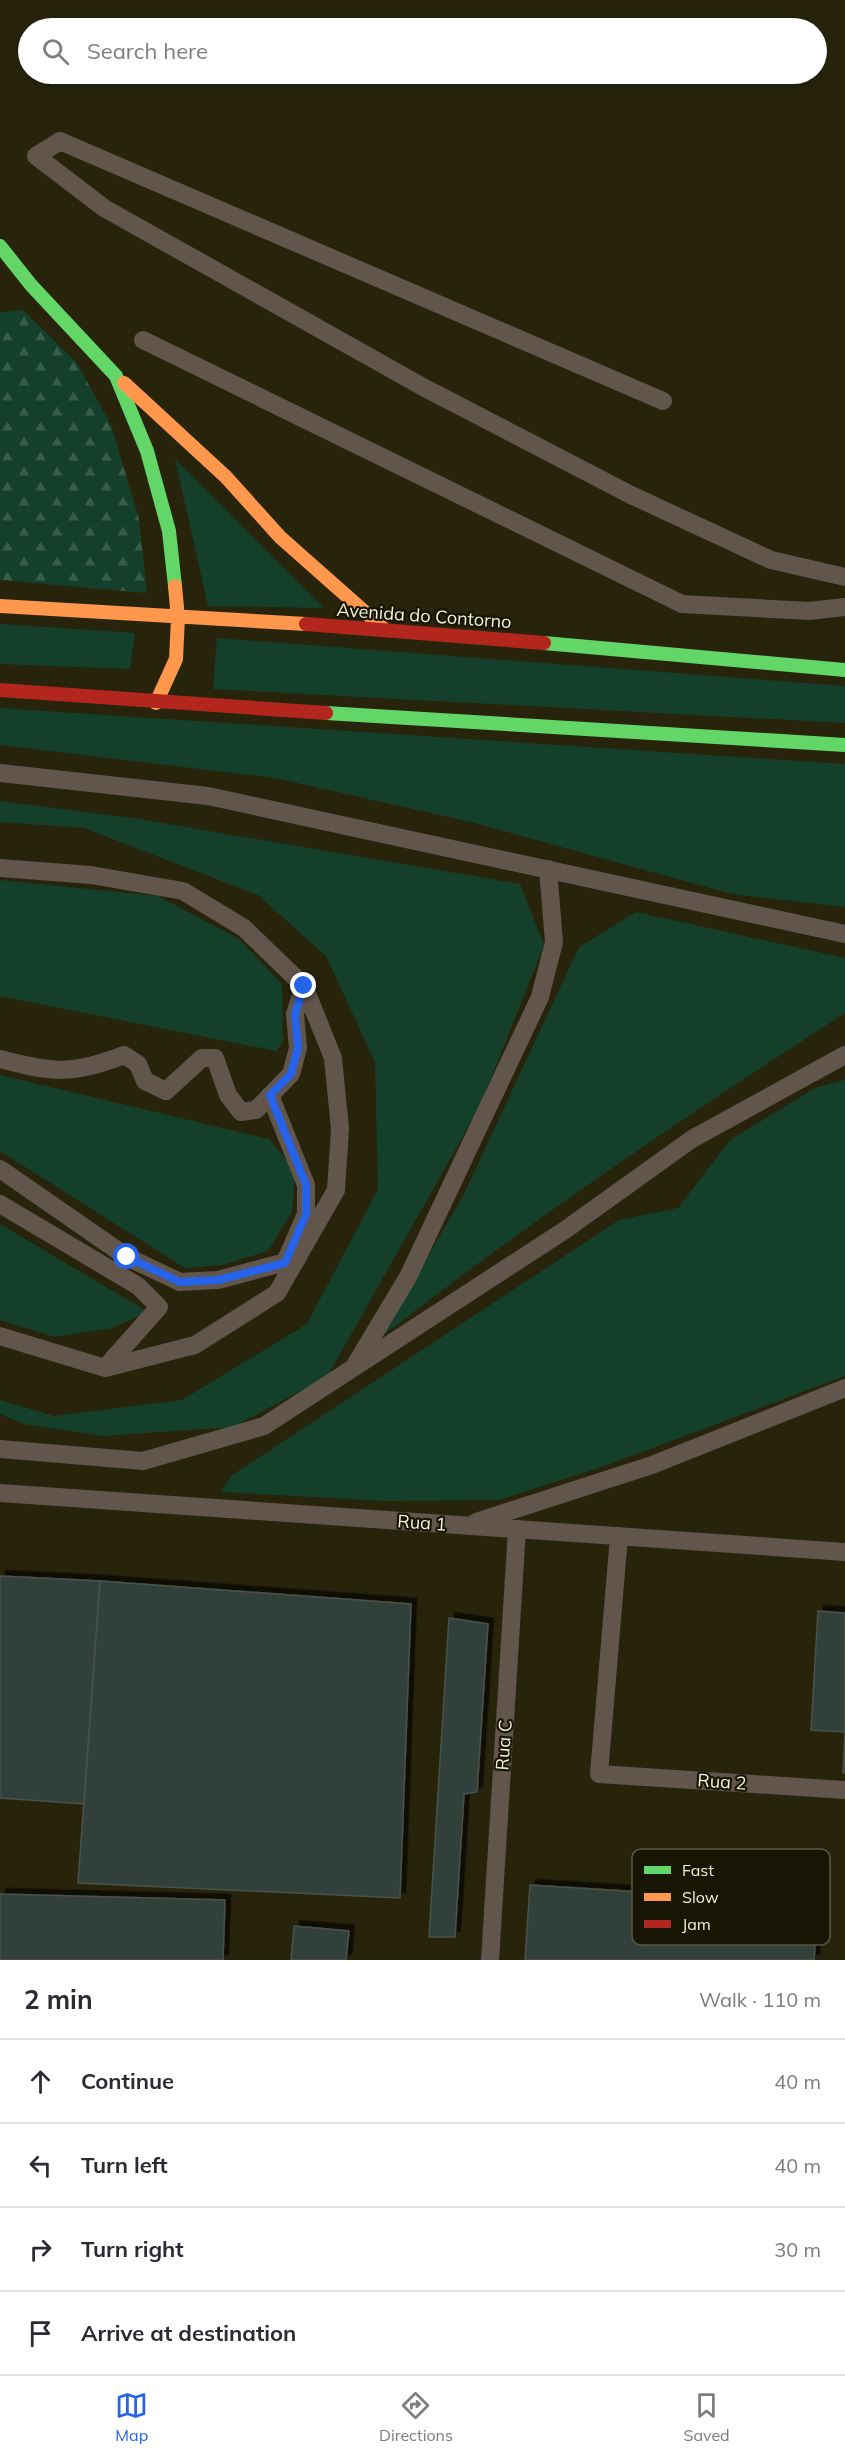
<!DOCTYPE html>
<meta charset="utf-8">
<style>
:root{--surface:#fff;--page:#f7f7f7;--text:#2b2b33;--muted:#7c7c81;--line:#e1e1e2;--accent:#2563eb}
body{margin:0;font-family:Mulish,sans-serif;background:var(--page);color:var(--text)}
.stop{position:absolute;width:18px;height:18px;margin:-14px;border:4px solid #2563eb;border-radius:50%;background:#fff}
.stop.end{background:#2563eb;border-color:#fff;box-shadow:0 2px 6px #0008}
.list{margin:0;padding:0;list-style:none}
h2{display:flex;justify-content:space-between;align-items:center;height:78px;margin:0;padding:0 24px;font-size:26px}
h2 small{font-size:20px;font-weight:400;color:var(--muted)}
.list li{display:grid;grid-template-columns:39px 1fr auto;gap:18px;align-items:center;box-sizing:border-box;height:84px;padding:0 24px;border-top:2px solid var(--line)}
.list b{display:block;font-size:22px;white-space:nowrap}
.list em{font-size:20px;font-style:normal;color:var(--muted)}
.icon{flex:none;width:33px;height:33px;fill:none;stroke:currentColor;stroke-width:2;stroke-linecap:round;stroke-linejoin:round}
.map{position:relative;flex:none;width:845px;height:1960px;overflow:hidden}
.search{position:absolute;background:var(--surface);box-shadow:0 3px 9px #0003;left:18px;right:18px;top:18px;height:66px;display:flex;align-items:center;gap:15px;box-sizing:border-box;padding:0 21px;border-radius:33px;color:var(--muted);font-size:22px}
.sheet{height:414px;background:var(--surface)}
nav{display:flex;justify-content:space-around;align-items:center;box-sizing:border-box;height:84px;border-top:2px solid var(--line);background:var(--surface);font-size:16px;color:var(--muted)}
nav a{display:grid;justify-items:center;gap:3px}
nav .on{color:var(--accent)}
.map>svg:first-child{display:block}
</style>
<div class="map">
<svg width="845" height="1960" viewBox="0 0 845 1960">
<defs>
<pattern id="forest-firs" width="22" height="20" patternUnits="userSpaceOnUse" patternTransform="scale(1.5)"><rect width="22" height="20" fill="#14402b"/><path d="M5 1l3.5 6h-7zM16 11l3.5 6h-7z" fill="#375c49"/></pattern>
<filter id="shadow"><feDropShadow dx="5.5" dy="-5.5" stdDeviation="0" flood-color="#0009"/></filter>
</defs>
<rect width="100%" height="100%" fill="#27240b"/>
<!-- green -->
<path fill="#14402b" d="M175,459L324,608L208,606Z
M0,624L135,633L130,669L0,664Z
M217,638L845,686V723L213,689Z
M0,708L845,764V907L732,894L471,822L275,778L0,745Z
M0,801L139,819L520,884L544,945L480,1106L327,1377L233,1427L104,1436L24,1424L0,1414V1400L54,1416L182,1400L307,1324L378,1189L375,1062L326,956L258,895L84,828L0,822Z
M0,880L158,896L239,939L282,984L283,1042L276,1051L0,996Z
M636,912L845,958V1013C687,1115 530,1221 381,1337L464,1194L579,947Z
M0,1075L269,1139L295,1170L292,1212L268,1251L222,1265L185,1268L0,1151Z
M845,1080V1376L599,1468L498,1500L388,1501L221,1492L231,1476L619,1220L678,1208L730,1140L815,1088Z
M0,1224L148,1312L112,1328L55,1337L0,1320Z"/>
<!-- forest -->
<path fill="url(#forest-firs)" d="M23,310L77,363L111,425L139,519L147,593L0,580V312Z"/>
<!-- building -->
<path fill="#32403a" stroke="#49524a" stroke-width="1.5" filter="url(#shadow)" d="M0,1576L100,1581L84,1804L0,1798Z
M100,1581L411,1604L400,1898L78,1883Z
M818,1611L845,1613V1773H843L845,1732L811,1730Z
M449,1618L488,1624L477,1792L464,1794L455,1937H429Z
M530,1885L818,1903L814,1960H525Z
M0,1894L225,1900L223,1960H0Z
M294,1926L349,1931L346,1960H291Z"/>
<g fill="none" stroke-linecap="round" stroke-linejoin="round">
<!-- lane -->
<path stroke="#62554c" stroke-width="18" d="M143,340L682,604L809,611L845,607
M663,401L60,141L36,156L104,208L423,387L631,495L771,560L845,577
M0,773L208,796L845,934
M0,868L91,875L183,891L244,928L304,986L333,1058L340,1129L336,1190L277,1293L195,1345L105,1368L0,1336
M0,1059C52,1073 73,1075 124,1055L138,1064L145,1081L166,1091L202,1058H215L228,1095L241,1112L256,1110L291,1074L298,1048L295,1014L304,986
M270,1095L306,1185V1214L285,1262
M0,1169L127,1257L180,1282L218,1280L297,1259
M0,1204L138,1286L159,1307L105,1368
M354,1367L408,1277L540,997L554,942L548,869
M0,1449L143,1461L264,1426L565,1230L692,1139L845,1055
M0,1493L845,1552
M476,1522L652,1465L845,1388
M619,1536L599,1774L845,1790
M490,1960L517,1529"/>
<!-- fast -->
<path stroke="#63d668" stroke-width="14" d="M0,246L31,285L116,376L147,451L169,531L175,586
M544,643L845,670
M326,713L845,745"/>
<!-- slow -->
<path stroke="#ff974d" stroke-width="14" d="M124,383L226,477L280,537L384,629
M0,606L306,624
M156,703L176,659L178,618L175,586"/>
<!-- jam -->
<path stroke="#b3261e" stroke-width="14" d="M306,624L544,643
M0,690L326,713"/>
</g>
<g fill="none" stroke-linecap="round" stroke-linejoin="round">
<!-- route -->
<path stroke="#2563eb" stroke-width="8" d="M127,1257L180,1282L218,1280L285,1263L306,1214V1185L270,1095L291,1074L298,1048L295,1014L304,986"/>
</g>
<g text-anchor="middle" stroke-width="4.5" stroke-linejoin="round" paint-order="stroke">
<!-- street labels -->
<g font-size="18" fill="#f3f1d9" stroke="#171504">
<text transform="translate(424 616) rotate(4)" y="6">Avenida do Contorno</text>
<text transform="translate(422 1523) rotate(4)" y="6">Rua 1</text>
<text transform="translate(504 1745) rotate(-86)" y="6">Rua C</text>
<text transform="translate(722 1782) rotate(4)" y="6">Rua 2</text>
</g>
</g>
<!-- legend -->
<rect x="632" y="1849" width="198" height="96" rx="9" fill="#171504" stroke="#595744" stroke-width="1.5"/>
<rect x="644" y="1866" width="27" height="8" fill="#63d668"/>
<rect x="644" y="1893" width="27" height="8" fill="#ff974d"/>
<rect x="644" y="1920" width="27" height="8" fill="#b3261e"/>
<g font-size="16" fill="#f3f1d9">
<text x="682" y="1876">Fast</text>
<text x="682" y="1903">Slow</text>
<text x="682" y="1930">Jam</text>
</g>
</svg>
<div class="stop" style="left:127px;top:1257px"></div>
<div class="stop end" style="left:304px;top:986px"></div>
<div class="search"><svg class="icon" aria-label="search" viewBox="0 0 24 24"><circle cx="10" cy="10" r="6"/><path d="M15 15l6 6"/></svg>Search here</div>
</div>
<section class="sheet">
<h2>2 min<small>Walk · 110 m</small></h2>
<ul class="list">
<li><svg class="icon" aria-label="ahead" viewBox="0 0 24 24"><path d="M12 20V5M6 11l6-6 6 6"/></svg><div><b>Continue</b></div><em>40 m</em></li>
<li><svg class="icon" aria-label="left" viewBox="0 0 24 24"><path d="M17 20v-9H6M10 6l-5 5 5 5"/></svg><div><b>Turn left</b></div><em>40 m</em></li>
<li><svg class="icon" aria-label="right" viewBox="0 0 24 24"><path d="M7 20v-9h11M14 6l5 5-5 5"/></svg><div><b>Turn right</b></div><em>30 m</em></li>
<li><svg class="icon" aria-label="arrive" viewBox="0 0 24 24"><path d="M6 21V4h12l-3 4 3 4H6"/></svg><div><b>Arrive at destination</b></div></li>
</ul>
</section>
<nav>
<a class="on"><svg class="icon" aria-label="map" viewBox="0 0 24 24"><path d="M3 6l6-2 6 2 6-2v14l-6 2-6-2-6 2zM9 4v14M15 6v14"/></svg>Map</a>
<a><svg class="icon" aria-label="directions" viewBox="0 0 24 24"><path d="M12 3l9 9-9 9-9-9zM9 14v-3h6M13 9l2 2-2 2"/></svg>Directions</a>
<a><svg class="icon" aria-label="saved" viewBox="0 0 24 24"><path d="M7 4h10v16l-5-4-5 4z"/></svg>Saved</a>
</nav>
